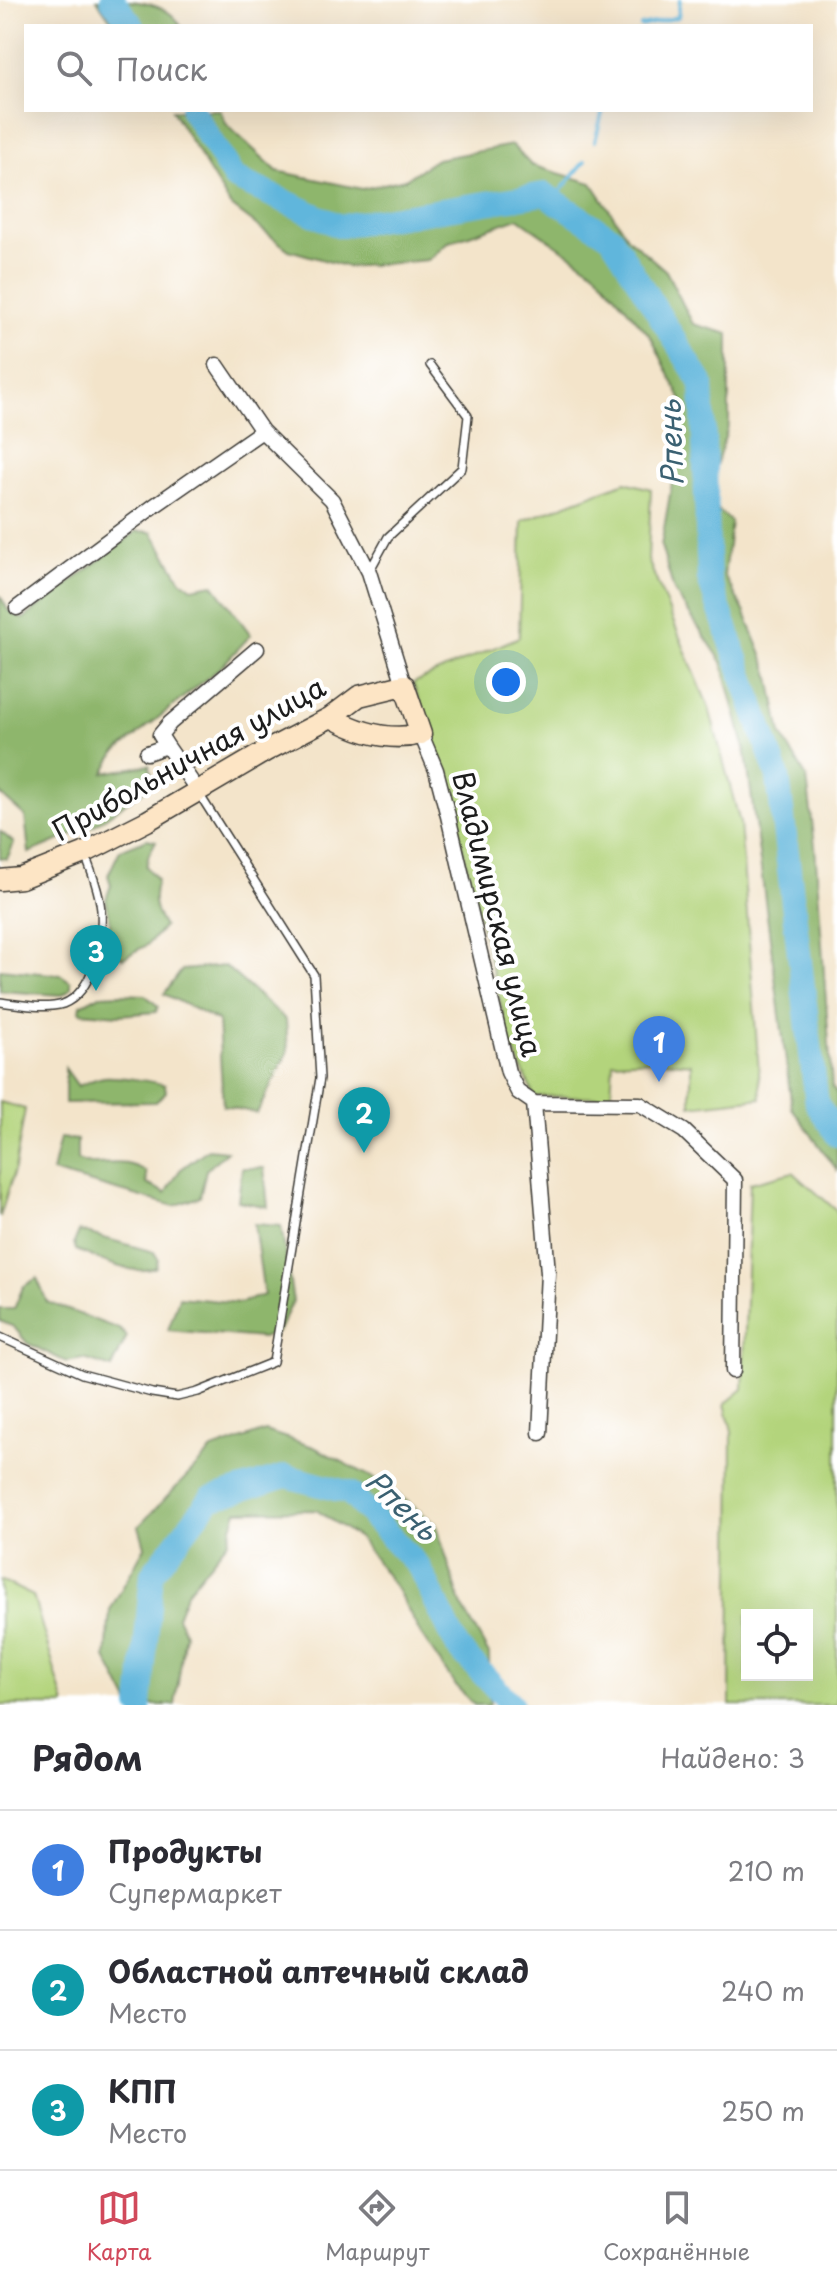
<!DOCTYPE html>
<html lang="ru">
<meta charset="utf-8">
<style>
:root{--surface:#fff;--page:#f7f7f7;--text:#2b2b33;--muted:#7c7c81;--line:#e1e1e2;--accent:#d1495b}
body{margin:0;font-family:"Playpen Sans",sans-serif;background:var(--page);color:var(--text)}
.controls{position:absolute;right:24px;bottom:24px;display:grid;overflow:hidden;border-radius:0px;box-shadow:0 8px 32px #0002}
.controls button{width:72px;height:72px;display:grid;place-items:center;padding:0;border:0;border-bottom:2px solid var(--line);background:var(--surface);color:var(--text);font:40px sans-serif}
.you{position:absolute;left:506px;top:682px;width:28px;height:28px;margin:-20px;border:6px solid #fff;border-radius:50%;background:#1a73e8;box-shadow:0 0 0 12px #1a73e833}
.badge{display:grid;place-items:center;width:52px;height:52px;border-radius:50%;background:var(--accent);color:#fff;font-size:26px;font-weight:700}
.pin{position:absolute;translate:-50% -66px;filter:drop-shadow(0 2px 4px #0008)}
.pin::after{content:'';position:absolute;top:42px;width:28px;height:24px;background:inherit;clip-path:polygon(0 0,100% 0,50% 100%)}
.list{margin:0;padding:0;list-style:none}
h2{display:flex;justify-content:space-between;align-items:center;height:104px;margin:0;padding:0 32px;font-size:34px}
h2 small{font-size:26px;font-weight:400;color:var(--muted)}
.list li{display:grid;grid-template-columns:52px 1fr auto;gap:24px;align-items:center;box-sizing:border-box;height:120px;padding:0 32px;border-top:2px solid var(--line)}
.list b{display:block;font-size:30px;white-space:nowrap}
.list p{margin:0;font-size:26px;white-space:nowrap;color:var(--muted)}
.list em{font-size:26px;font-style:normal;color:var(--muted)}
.icon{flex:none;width:44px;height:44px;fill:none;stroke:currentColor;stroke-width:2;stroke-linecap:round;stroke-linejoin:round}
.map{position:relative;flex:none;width:837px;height:1705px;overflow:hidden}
.search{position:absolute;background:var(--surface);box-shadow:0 8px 32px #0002;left:24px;right:24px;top:24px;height:88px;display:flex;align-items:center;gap:20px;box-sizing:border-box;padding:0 28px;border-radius:0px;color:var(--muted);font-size:30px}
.sheet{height:464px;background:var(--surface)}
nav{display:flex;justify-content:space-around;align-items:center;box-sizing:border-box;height:112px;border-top:2px solid var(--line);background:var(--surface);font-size:22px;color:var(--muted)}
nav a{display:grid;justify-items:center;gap:4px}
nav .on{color:var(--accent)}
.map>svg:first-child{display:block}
</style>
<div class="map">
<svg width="837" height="1705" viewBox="0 0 837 1705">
<rect width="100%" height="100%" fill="#fff"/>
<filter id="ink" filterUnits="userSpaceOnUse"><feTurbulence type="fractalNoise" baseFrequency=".0125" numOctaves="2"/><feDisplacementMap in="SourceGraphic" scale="16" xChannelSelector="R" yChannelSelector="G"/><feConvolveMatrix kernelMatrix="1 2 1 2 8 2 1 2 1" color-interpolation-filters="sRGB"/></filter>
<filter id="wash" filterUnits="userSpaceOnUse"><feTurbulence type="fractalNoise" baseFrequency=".006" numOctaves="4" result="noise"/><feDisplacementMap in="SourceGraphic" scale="32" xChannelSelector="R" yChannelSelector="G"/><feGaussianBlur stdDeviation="1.8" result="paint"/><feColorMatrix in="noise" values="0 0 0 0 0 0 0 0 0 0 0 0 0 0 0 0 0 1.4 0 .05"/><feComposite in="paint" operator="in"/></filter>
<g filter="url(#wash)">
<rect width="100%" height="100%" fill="#f3e4ca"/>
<!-- green -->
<path fill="#b3d47c" stroke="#68784c" stroke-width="2" fill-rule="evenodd" d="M625,482L651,489L648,560L709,708L740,823L761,1098L691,1106V1064L652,1060L613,1062L611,1097L534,1096L510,1042L444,772L413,683L519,637L522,521Z
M0,1102L25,1109L15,1168L0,1217Z
M793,1172L837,1211V1705H730L732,1431L725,1404L743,1389L750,1183ZM807,1615V1675H747V1615Z
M0,1580L33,1596L65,1705H0Z"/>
<!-- forest -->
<path fill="#8eb66c" stroke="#556944" stroke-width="2" d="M97,0C127,0 167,0 181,26H115Z
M172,110H220L227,125L277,171L362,189L405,179L437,159L512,145L531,165L592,183L628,238L666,271L693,324L729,334V424L706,498L731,522L724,575L744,611L769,672L781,734L807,778L815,845L832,1086L837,1094V1170L792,1108L746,754L722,662L674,591L661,546L685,407L651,337L597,273L518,218L449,242L428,260L348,267L289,250L230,205Z
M137,531L152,532L181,580L192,588L213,584L251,635L222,666L115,753L104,773L149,765L154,783L93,826L29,853L25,816L0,794V595L8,610L23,619Z
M0,831L14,843L7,859L0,858Z
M147,839L156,841L149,854L146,867L157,880C151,898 154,911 164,927L147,945L123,958L108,950L110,921L106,899L111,885L108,875L120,850Z
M225,966L286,1020L288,1052L257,1113L223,1106L218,1021L164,994L182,970Z
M0,969L61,975L71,982V989L62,995L0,991Z
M120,994L145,995L158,1006L156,1012L119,1015L80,1012L81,1005L100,995Z
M65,1068L78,1086C86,1083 95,1078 104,1077C115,1076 155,1081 165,1085L166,1092L156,1102L65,1103Z
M60,1138L77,1140V1160C101,1171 120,1154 146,1172L147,1184L166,1193L180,1170L208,1149L227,1151L206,1170L200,1197L174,1206L52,1172Z
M242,1168H264L268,1207L238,1201Z
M254,1224L281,1226L293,1301L278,1332L262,1338L168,1330L179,1297L240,1303L264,1295Z
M79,1231L154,1252L158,1259L156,1267C134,1278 97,1258 76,1250L74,1243Z
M37,1278L47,1302L119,1329L127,1336L112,1368L84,1359L66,1362L27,1343L14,1327L0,1321V1309H14L23,1287Z
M265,1431L314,1447L383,1483L436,1524L461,1604L489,1654L490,1705H474L456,1686L420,1633L398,1591L360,1539L316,1510L237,1511L228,1541L187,1592L177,1617L185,1633L175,1705H130L106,1658L110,1610L145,1547L139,1526L212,1450Z"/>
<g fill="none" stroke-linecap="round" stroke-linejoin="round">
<!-- stream -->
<path stroke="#60b6dc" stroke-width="4" d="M641,26L678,17L680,0
M595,141L603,110
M553,200L585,161"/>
<!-- river -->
<path stroke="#60b6dc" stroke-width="24" d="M112,0L133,26
M192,110L234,178L339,226L544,194L611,237L702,384L709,579L778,777L817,1104L837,1135
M140,1705L152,1574L210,1499L286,1476L350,1493L419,1567L458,1648L512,1705"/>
</g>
</g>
<g filter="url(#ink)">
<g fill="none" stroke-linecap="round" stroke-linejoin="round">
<defs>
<path id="lane" d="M370,570L388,537L462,468L468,416L430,365
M0,1002C19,1004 44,1010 63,1004C94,992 103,940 101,910C99,891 92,873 85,855
M0,1337L82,1374L152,1393L177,1397L198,1392L273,1362L320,1078L314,975L198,792"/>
<path id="street" d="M217,365L262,431L332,500L369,572L404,685
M17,608L154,506L262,431
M421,734L436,770L448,816L508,1072L518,1092L534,1103
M167,746L160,735L170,723L257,649
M147,753L167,746L198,791
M534,1103L640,1104L684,1131L735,1180L733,1371
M534,1103L548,1273L540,1433"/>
<path id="secondary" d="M0,880L21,878L84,853L147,821L266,751L331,717L359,696L404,685L421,734C390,742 360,733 331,717"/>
</defs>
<!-- lane casing -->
<use href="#lane" stroke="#3c3a36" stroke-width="10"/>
<!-- street casing -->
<use href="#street" stroke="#3c3a36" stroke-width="17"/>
<!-- secondary casing -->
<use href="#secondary" stroke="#3c3a36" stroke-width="23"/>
<!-- lane -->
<use href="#lane" stroke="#fff" stroke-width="7"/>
<!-- street -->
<use href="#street" stroke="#fff" stroke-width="14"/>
<!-- secondary -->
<use href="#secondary" stroke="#fde5c5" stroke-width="20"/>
</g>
</g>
<g text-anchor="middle" stroke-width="8" stroke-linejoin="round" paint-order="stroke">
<!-- street labels -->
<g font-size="28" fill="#1c1c1c" stroke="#fff">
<text transform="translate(189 759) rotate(-29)" y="10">Прибольничная улица</text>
<text transform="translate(497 914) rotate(76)" y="10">Владимирская улица</text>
</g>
<!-- water labels -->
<g font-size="30" font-style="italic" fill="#3b6172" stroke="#fff">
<text transform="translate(672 443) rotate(-92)" y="10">Рпень</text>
<text transform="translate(401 1506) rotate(44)" y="10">Рпень</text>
</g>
</g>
</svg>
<div class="controls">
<button><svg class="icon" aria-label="locate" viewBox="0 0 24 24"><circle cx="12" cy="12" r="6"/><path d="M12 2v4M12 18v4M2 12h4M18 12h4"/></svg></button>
</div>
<div class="you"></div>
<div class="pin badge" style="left:659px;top:1082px;background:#3f7fe0">1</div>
<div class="pin badge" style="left:364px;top:1153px;background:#0f9aa8">2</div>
<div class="pin badge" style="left:96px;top:991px;background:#0f9aa8">3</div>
<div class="search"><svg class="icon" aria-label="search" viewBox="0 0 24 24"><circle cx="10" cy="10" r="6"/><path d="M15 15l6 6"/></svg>Поиск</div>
</div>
<section class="sheet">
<h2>Рядом<small>Найдено: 3</small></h2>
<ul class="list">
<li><span class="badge" style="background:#3f7fe0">1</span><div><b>Продукты</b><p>Супермаркет</p></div><em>210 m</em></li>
<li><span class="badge" style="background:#0f9aa8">2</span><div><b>Областной аптечный склад</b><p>Место</p></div><em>240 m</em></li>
<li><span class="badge" style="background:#0f9aa8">3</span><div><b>КПП</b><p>Место</p></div><em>250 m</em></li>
</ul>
</section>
<nav>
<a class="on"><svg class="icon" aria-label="map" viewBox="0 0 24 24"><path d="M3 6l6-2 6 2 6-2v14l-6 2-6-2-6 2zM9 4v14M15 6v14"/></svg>Карта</a>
<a><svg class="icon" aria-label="directions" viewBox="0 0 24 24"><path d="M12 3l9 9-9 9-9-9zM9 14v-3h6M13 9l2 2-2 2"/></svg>Маршрут</a>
<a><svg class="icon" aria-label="saved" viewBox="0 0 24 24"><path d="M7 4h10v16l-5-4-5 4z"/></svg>Сохранённые</a>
</nav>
